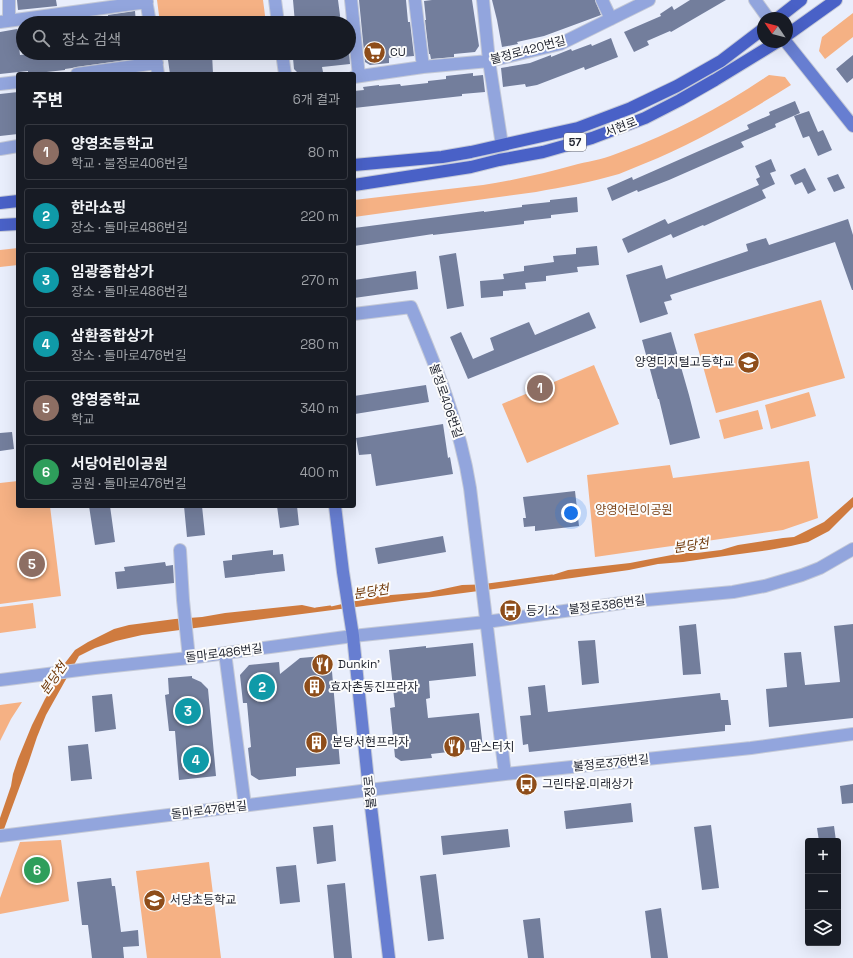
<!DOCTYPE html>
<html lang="ko">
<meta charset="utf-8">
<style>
:root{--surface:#171b24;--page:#20242c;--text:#f1f3f6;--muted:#9ea1a6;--line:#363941;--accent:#7c3aed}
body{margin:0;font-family:"Space Grotesk","Noto Sans KR",sans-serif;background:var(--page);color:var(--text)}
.controls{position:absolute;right:12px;bottom:12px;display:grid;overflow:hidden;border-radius:4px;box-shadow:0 4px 16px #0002}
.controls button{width:36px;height:36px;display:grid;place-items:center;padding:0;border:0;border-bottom:1px solid var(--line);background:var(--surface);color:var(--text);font:20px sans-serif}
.compass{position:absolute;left:757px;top:12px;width:36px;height:36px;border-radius:50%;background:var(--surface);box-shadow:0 4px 16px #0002;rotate:305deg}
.you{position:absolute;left:571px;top:513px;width:14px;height:14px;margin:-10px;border:3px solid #fff;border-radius:50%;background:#1a73e8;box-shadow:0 0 0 6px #1a73e833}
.badge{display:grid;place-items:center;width:26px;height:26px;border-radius:50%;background:var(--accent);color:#fff;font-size:13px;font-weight:700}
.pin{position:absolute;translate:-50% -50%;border:2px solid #fff;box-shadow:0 1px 4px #0006}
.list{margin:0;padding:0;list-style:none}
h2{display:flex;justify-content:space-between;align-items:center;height:52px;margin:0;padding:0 16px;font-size:17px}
h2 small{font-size:13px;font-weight:400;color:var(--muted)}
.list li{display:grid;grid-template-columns:26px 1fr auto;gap:12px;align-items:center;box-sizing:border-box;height:56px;margin:0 8px 8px;padding:0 8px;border:1px solid var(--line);border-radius:4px}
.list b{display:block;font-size:15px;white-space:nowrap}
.list p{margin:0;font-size:13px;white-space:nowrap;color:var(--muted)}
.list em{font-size:13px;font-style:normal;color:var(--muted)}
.icon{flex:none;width:22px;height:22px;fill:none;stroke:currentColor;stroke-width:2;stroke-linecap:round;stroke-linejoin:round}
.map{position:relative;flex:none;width:853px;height:958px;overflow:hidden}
.search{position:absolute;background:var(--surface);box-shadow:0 4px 16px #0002;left:16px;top:16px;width:340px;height:44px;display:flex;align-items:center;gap:10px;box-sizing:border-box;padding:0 14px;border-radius:22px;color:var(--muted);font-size:15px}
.panel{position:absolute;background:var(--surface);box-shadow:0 4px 16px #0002;left:16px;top:72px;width:340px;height:436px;border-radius:4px}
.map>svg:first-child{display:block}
</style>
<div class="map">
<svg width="853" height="958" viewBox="0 0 853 958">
<rect width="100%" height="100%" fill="#e9eefc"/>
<!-- green -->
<path fill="#f5b184" d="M157,0H263L266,23H160Z
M853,13V37L825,59L819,51L822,37Z
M769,75L785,77L791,85C748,112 705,137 658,158C645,163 632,169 619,174C592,182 563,187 536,192L354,217V200L483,185C515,180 546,173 578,164C592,161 607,158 621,152C674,133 723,106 769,75Z
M18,248V265L0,267V250Z
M821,300L845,378L716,413L694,334Z
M594,365L619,424L527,463L502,404Z
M809,392L816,416L771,429L765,405Z
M758,410L763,429L724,439L719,420Z
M809,461L818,518L783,530L595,557L587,475L670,465L673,478Z
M18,481V506H50L61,596L0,604V483Z
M33,603L36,628L0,633V607Z
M22,702L11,719L0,741V705Z
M61,840L69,901L0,914V898L20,842Z
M209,862L221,958H147L136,871Z"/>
<!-- water -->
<path fill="#cf7b3f" d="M853,497V507L829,531L808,542L791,546L769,550L710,558L683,562L658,564L629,570L494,589L142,635L116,641L95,648L79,656L46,715L37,737L28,764L0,840V818L11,786L13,774L18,759L32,725L45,699L59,676L65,663L75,650L88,642L114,629L129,625L175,619L202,617L225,613L302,605L320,609L378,596L429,592L462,585L495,584L540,579L568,570L630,563L682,553H697L721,550L738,545L783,538L794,537L824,522L837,511Z"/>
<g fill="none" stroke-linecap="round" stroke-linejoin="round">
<!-- stream -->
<path stroke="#cf7b3f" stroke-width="3" d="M488,585L552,576
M316,609L330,607"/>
</g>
<!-- building -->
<path fill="#737e9c" d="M17,0H56L57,6L18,10Z
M293,0H338L341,23H295Z
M359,0H406L408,22H410L414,56L389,58V63L370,65L365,62Z
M432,0H472L479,46L475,52L454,54V57L431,59L430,54H429L425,20H426L424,1Z
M492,0H595L601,15L544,36L517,42L518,44L502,47L497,20Z
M690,0H726L671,32L670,31L647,41L649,45L634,52L624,32L661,16L660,14L672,6L674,10Z
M135,11L136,23H109L108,15Z
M17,29L20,55L40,53H148V57L76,67L72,68L65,69V70L28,74V71L0,74V32Z
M611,38L618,57L585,70L584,67L537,85L526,87L525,84L503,87L501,68L530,63L551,55V57L571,49L572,51L591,44L592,46Z
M167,53H212L213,74H170Z
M296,53H349L350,64L322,67L323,72L299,74L294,69L293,58L296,57Z
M853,55V78L847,83L836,69Z
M473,73V76L483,75L485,92L462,94V96L354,108V91L364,90L363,87L379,85V86L400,84L401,86L428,83V81L446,79V76Z
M18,92V134L0,136V94Z
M795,101L800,113L775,124L776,127L741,142L744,147L669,180L638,192L637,190L612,201L607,188L632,177L633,180L749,129L747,125L770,115L769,112Z
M809,111L818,132L823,130L832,150L818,156L809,136L803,138L794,116Z
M771,159L776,171L770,173L775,184L762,190L766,198L704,226L703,225L673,238L671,234L628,253L622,239L665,219L668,224L759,185L756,179L760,177L755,166Z
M805,168L816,190L808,194L802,182L795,185L790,175Z
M838,174L845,188L834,192L827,178Z
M577,197L578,212L551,215V218L524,221V224L433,235V234L354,246V228L484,211V212L522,207V205L550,202V200Z
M848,219L853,235V290H852L835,242L670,295L672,300L664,302L668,314L640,323L626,275L662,265L666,279L748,251L746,244L766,238L769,245Z
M597,246L599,265L577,267L578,272L546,276V281L525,283L526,289L503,291V296L481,298L480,281L504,279L503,274L524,271V266L554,262L553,256L576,254V248Z
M456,253L464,306L447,309L439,256Z
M416,271L418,289L354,298V280Z
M589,312L596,328L468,379L450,337L461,332L473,359L494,350L490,338L529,322L535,335Z
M671,332L689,395L700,438L670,445L659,399H658L642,340Z
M426,385L429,402L355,414L354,396Z
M443,424L448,458L450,457L453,474L376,486L371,454L359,455L356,438Z
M12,432L14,449L0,451V433Z
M575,491L579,526L535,531V526L524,527L523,518H526L523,497Z
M89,506H110L115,542L95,545Z
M184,506H202L205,535L187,537Z
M277,506H297L299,525L280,528Z
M443,536L446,552L378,564L375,548Z
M273,550V555L283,554L285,571L225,578L223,561L232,560V555Z
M165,562L166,566L173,565L174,583L117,589L115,572L125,571L124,567Z
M696,624L701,674L683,675L679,626Z
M853,624V718L769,727L766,689L787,687L784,653L801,652L805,685L840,682L834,626Z
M595,640L599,683L582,685L578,641Z
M473,643L476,676L429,681L430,698L426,699L428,718L479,713L483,748L431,754L432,758L401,761L395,757L390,708L395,707L389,650L426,646V648Z
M323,656L331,660L340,764L296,768V776L259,780L251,775L248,748L251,747L247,703H243L240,675L249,665L279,662L280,674L300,658Z
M192,676V678L201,682L208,689L216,776L179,780L175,731H169L165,695L169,694L168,678Z
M545,685L548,712L720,693L721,700H728L731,725H725V731L529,752L528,744L523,745L520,716L531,715L528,687Z
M112,694L116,729L95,732L92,696Z
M88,744L92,779L71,781L68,746Z
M853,784V803L842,804L840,786Z
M631,803L633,822L566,829L564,811Z
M333,825L336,861L317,864L313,827Z
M711,825L719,888L702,890L694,827Z
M834,826L836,841H819L817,828Z
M508,829L510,847L443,855L441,836Z
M296,865L300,902L280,904L276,867Z
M436,874L444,939L428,941L420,876Z
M111,878L112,886H115L121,932L138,930L139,946L123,947L124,958H92L88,925H82L77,882Z
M345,883L352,958H334L327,885Z
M661,908L668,958H651L645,911Z
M540,918L544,958H528L523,920Z"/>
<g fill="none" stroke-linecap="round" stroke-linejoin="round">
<defs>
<path id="street" d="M9,0V20
M146,0L150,23
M275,0L278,23
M351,0L359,76
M415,0L423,67
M483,0L489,61L502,145
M602,0L611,19
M755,0L768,18
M0,22L147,2
M155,53L158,74
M282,53L285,74
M77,74L157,63
M354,77L423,67L489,61L560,44L649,0
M0,84L18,82
M0,149L18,146
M354,314L411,307C436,366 460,425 470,488L505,774
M180,550L183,600L189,658
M225,653L245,806
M0,680L95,668L189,658L353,636L486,622L636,601L733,592L765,586L802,575L820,568L853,549
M0,836L369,790L505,774L751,748L853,734"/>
<path id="secondary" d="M786,42L853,126
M335,506L343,572L353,636L369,790L389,958"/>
<path id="primary" d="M778,18L801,0
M787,35L836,0
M354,165L442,157L471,152L578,128L631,108L677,86L721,61L763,29
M354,185L471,167L499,160L543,152L592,138L645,118L680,100L715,80L777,42
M0,203L18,201
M0,225L18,224"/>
</defs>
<!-- street casing -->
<use href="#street" stroke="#c4c9d7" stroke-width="14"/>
<!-- secondary casing -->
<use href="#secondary" stroke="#c4c9d7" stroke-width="14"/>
<!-- primary casing -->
<use href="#primary" stroke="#c4c9d7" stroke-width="14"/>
<!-- street -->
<use href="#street" stroke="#92a5dd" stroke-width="12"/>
<!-- secondary -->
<use href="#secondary" stroke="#677ed1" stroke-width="12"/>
<!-- primary -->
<use href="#primary" stroke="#4961c7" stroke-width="12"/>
</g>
<!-- icons -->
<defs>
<symbol id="supermarket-disc" viewBox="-11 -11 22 22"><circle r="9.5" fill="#8e4d1a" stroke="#fcfcfc"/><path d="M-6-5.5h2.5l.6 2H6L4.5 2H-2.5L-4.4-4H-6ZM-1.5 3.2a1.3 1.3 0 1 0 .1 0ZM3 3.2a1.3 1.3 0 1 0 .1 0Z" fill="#fff"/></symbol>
<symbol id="school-disc" viewBox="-11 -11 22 22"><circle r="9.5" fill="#8e4d1a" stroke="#fcfcfc"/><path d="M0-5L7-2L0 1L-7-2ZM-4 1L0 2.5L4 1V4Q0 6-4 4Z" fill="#fff"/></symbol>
<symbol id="bus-disc" viewBox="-11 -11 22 22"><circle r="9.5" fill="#8e4d1a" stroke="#fcfcfc"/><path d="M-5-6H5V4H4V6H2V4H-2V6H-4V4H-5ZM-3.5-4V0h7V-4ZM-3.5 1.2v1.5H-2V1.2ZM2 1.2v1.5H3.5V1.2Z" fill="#fff"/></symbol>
<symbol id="restaurant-disc" viewBox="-11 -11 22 22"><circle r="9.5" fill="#8e4d1a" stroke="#fcfcfc"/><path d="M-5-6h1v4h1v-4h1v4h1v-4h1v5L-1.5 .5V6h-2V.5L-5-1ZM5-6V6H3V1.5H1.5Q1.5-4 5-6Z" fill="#fff"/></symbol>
<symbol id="building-disc" viewBox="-11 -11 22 22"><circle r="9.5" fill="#8e4d1a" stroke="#fcfcfc"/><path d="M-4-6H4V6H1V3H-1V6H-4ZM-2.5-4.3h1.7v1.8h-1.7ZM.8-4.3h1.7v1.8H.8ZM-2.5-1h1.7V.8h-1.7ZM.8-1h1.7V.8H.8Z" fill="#fff"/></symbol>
</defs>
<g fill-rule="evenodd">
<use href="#supermarket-disc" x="362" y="40" width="25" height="25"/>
<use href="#school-disc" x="736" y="350" width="25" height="25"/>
<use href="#bus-disc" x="498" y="598" width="25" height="25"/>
<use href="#restaurant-disc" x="310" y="652" width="25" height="25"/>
<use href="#building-disc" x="302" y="674" width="25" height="25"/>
<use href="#building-disc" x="304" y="730" width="25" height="25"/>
<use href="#restaurant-disc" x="442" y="734" width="25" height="25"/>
<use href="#bus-disc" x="514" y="772" width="25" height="25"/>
<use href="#school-disc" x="142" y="888" width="25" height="25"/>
</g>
<g text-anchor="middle" stroke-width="4" stroke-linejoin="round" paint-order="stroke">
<!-- shield labels -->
<rect fill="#fcfcfc" stroke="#61636c" stroke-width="1" x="564" y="133" width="22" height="18" rx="3"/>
<g font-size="11" font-weight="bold" fill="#1e222e">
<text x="575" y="146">57</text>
</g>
<!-- street labels -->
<g font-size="12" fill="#1e222e" stroke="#fcfcfc">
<text transform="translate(528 50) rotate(-15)" y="4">불정로420번길</text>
<text transform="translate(621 127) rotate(-21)" y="4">서현로</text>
<text transform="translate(446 401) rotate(71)" y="4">불정로406번길</text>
<text transform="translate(607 605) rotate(-7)" y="4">불정로386번길</text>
<text transform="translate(224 653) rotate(-7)" y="4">돌마로486번길</text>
<text transform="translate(611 763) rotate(-6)" y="4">불정로376번길</text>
<text transform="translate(370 792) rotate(-96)" y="4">불정로</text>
<text transform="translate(209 810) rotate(-7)" y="4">돌마로476번길</text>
</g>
<!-- poi labels -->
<g font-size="12" fill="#1e222e" stroke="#fcfcfc" text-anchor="start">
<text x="390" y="56">CU</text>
<text x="734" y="366" text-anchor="end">양영디지털고등학교</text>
<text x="526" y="615">등기소</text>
<text x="338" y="668">Dunkin'</text>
<text x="330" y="691">효자촌동진프라자</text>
<text x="332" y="746">분당서현프라자</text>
<text x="470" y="751">맘스터치</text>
<text x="542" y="788">그린타운.미래상가</text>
<text x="170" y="904">서당초등학교</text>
</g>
<!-- park labels -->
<g font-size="12" fill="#7f471c" stroke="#fcfcfc">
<text x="634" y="514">양영어린이공원</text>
</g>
<!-- water labels -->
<g font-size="13" font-style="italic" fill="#70390a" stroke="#fcfcfc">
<text transform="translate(691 545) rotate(-8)" y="5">분당천</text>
<text transform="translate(371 591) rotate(-8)" y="5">분당천</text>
<text transform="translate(53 678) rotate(-55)" y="5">분당천</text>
</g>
</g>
</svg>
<div class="controls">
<button>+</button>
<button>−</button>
<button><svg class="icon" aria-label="layers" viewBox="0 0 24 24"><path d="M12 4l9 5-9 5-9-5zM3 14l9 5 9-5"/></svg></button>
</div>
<svg class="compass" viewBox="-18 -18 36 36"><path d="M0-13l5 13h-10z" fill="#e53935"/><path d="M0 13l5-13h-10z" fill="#9ea1a6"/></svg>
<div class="you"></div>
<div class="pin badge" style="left:540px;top:388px;background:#8d6e63">1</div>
<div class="pin badge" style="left:262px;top:687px;background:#0f9aa8">2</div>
<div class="pin badge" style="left:188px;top:711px;background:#0f9aa8">3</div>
<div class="pin badge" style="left:196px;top:760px;background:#0f9aa8">4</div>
<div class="pin badge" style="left:32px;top:564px;background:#8d6e63">5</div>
<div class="pin badge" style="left:37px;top:870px;background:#2e9e5b">6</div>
<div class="search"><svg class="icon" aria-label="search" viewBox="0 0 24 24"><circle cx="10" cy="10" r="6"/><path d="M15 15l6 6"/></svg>장소 검색</div>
<section class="panel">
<h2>주변<small>6개 결과</small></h2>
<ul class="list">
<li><span class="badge" style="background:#8d6e63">1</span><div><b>양영초등학교</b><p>학교 · 불정로406번길</p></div><em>80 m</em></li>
<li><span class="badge" style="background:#0f9aa8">2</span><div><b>한라쇼핑</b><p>장소 · 돌마로486번길</p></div><em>220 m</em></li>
<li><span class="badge" style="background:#0f9aa8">3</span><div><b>임광종합상가</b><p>장소 · 돌마로486번길</p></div><em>270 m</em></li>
<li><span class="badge" style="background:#0f9aa8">4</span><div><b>삼환종합상가</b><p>장소 · 돌마로476번길</p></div><em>280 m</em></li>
<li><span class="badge" style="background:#8d6e63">5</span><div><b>양영중학교</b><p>학교</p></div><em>340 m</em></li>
<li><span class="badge" style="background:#2e9e5b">6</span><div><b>서당어린이공원</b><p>공원 · 돌마로476번길</p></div><em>400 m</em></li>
</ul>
</section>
</div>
